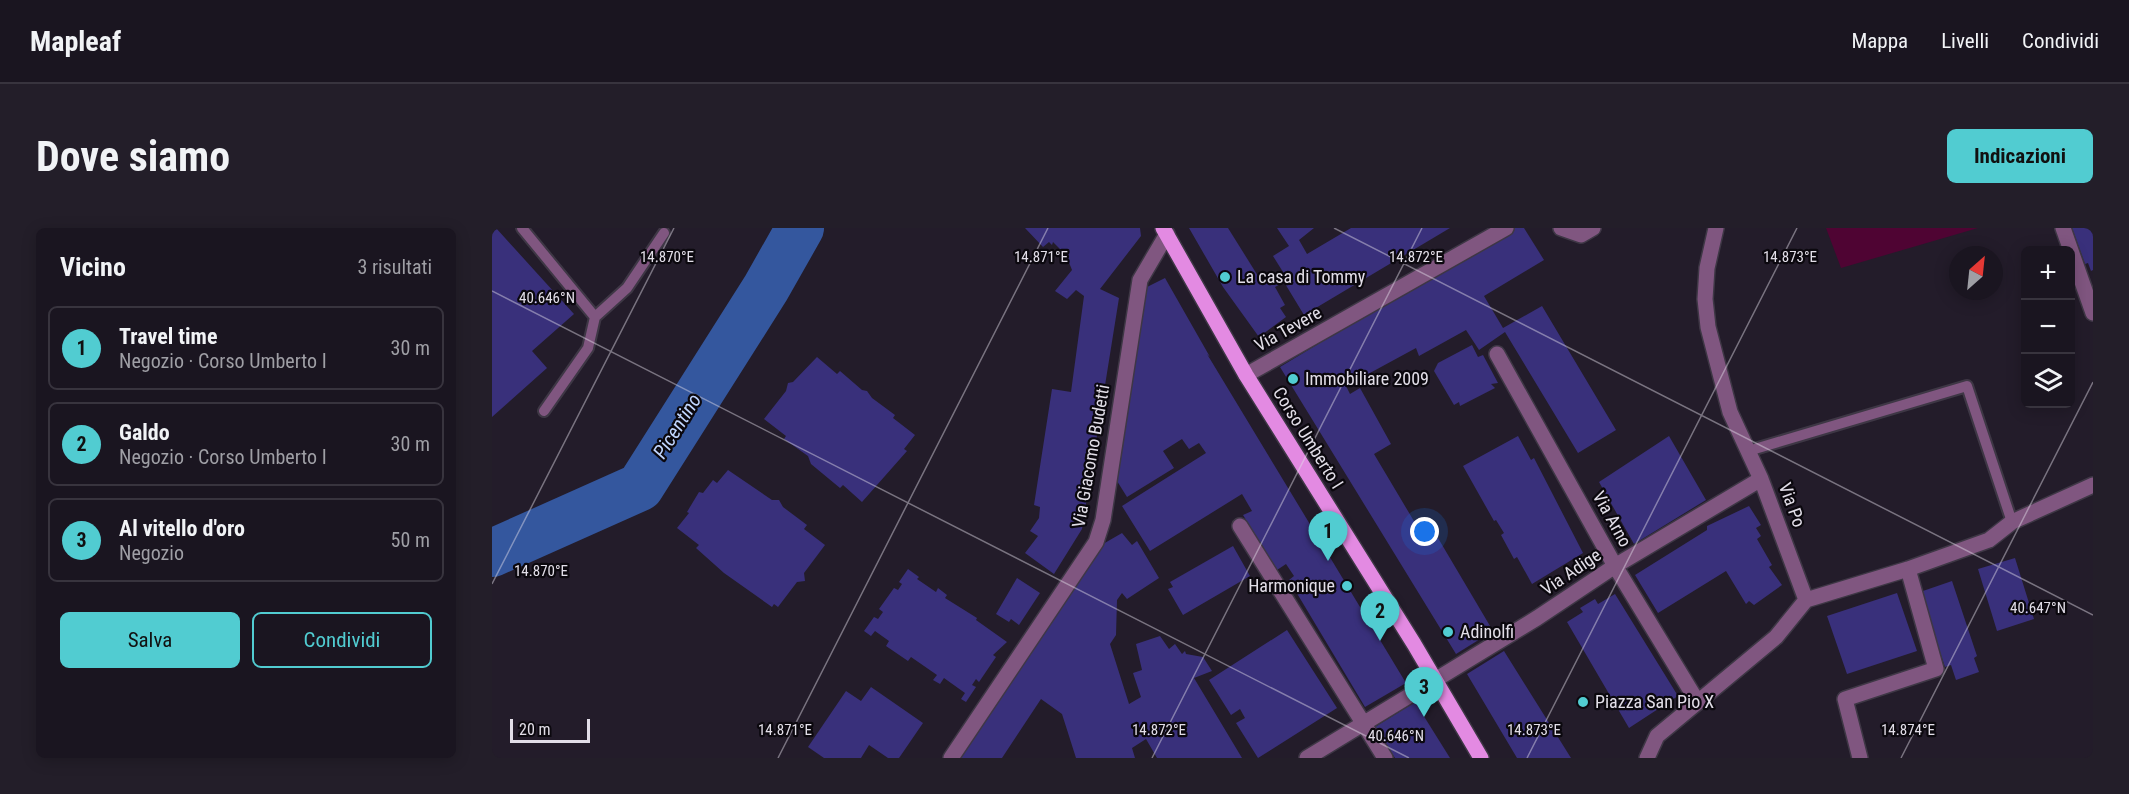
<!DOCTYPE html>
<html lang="it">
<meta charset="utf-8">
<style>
:root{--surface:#1a1520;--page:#231e29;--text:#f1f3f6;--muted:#9f9fa5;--line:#38343e;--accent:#51ccd1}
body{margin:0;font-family:"Roboto Condensed",sans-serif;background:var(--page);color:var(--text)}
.controls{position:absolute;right:18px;top:18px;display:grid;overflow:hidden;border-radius:9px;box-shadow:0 3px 15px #0003}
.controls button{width:54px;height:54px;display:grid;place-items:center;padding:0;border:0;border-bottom:2px solid var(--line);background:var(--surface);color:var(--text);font:30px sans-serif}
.compass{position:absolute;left:1457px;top:18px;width:54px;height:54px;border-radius:50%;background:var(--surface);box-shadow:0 3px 15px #0003;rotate:27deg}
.scale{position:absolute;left:18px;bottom:15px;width:80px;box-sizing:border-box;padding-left:6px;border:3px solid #e2dee8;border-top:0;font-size:16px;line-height:21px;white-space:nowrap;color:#e2dee8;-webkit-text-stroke:4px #0b080e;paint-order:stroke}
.you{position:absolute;left:933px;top:304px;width:21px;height:21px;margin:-15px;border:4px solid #fff;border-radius:50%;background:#1a73e8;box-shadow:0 0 0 9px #1a73e833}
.badge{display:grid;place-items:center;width:39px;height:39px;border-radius:50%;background:var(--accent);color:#111;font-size:20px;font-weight:700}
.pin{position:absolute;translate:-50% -50px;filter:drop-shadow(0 2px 3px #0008)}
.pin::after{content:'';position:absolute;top:32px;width:21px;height:18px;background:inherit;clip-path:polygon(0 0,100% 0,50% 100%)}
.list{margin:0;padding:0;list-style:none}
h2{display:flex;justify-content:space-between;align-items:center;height:78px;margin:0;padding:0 24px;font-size:26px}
h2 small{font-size:20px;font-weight:400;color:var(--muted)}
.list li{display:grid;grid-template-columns:39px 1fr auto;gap:18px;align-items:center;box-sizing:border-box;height:84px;margin:0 12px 12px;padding:0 12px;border:2px solid var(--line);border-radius:9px}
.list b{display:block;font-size:22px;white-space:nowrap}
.list p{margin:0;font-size:20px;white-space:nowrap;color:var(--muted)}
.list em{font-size:20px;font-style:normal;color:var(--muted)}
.actions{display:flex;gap:12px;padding:18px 24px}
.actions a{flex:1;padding:14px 0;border:2px solid var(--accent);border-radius:9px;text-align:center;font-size:21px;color:var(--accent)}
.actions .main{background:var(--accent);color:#111}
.icon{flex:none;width:33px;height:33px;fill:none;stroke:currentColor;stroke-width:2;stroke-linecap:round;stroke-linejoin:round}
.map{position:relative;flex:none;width:1601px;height:530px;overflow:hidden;border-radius:9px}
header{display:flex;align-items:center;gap:36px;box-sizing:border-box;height:84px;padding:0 30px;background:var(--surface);border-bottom:2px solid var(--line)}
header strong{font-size:28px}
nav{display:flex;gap:33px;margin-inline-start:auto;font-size:21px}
.intro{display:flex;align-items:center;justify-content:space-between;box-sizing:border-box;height:144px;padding:0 36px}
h1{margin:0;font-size:42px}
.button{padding:15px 27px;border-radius:9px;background:var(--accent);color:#111;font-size:21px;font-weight:700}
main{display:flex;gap:36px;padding:0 36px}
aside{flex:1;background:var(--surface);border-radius:9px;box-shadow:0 3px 15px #0003}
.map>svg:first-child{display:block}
</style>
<header>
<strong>Mapleaf</strong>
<nav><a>Mappa</a><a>Livelli</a><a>Condividi</a></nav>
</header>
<div class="intro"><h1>Dove siamo</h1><a class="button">Indicazioni</a></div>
<main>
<aside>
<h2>Vicino<small>3 risultati</small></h2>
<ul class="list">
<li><span class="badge">1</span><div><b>Travel time</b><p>Negozio · Corso Umberto I</p></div><em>30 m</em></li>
<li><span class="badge">2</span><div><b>Galdo</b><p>Negozio · Corso Umberto I</p></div><em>30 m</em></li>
<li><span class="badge">3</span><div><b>Al vitello d'oro</b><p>Negozio</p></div><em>50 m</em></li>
</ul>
<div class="actions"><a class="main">Salva</a><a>Condividi</a></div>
</aside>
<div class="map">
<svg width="1601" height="530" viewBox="0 0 1601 530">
<rect width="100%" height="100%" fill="#231c2a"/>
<!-- green -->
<path fill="#4f0433" d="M1334,0H1486L1349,40Z"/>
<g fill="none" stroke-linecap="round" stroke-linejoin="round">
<!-- river -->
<path stroke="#34579e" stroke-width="48" d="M0,325L148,259L274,60L308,0"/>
</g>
<!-- building -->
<path fill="#39307b" d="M0,0H4L82,86L40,123L55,140L0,189Z
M533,0H648L649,8L608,61L627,70L590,301L562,346L533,325L546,308L538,303L547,290L548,279L542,277L560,161L579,164L592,68L584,62L575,71L563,63L580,42L574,27L561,14L560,17L557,14L551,19Z
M697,0H736L771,56L791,44L781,28L797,18L785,0H822L807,12L815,26L859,0H958L812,87L792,54L783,59L793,77L788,80L794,89L767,109L731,59Z
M1018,0H1032L1052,32L992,68L1011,100L1050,78L1124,202L1086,225L1013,104L987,122L974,102L927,128L924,120L854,158L858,166L868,160L899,216L882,226L935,315L946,310L1001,403L964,426L788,139Z
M1580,0H1601V42L1599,43L1596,35L1593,36Z
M673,50L718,129L715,126L914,455L873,479L797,352L802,348L794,336L785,342L751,287L760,283L750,266L658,323L630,278L714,225L707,215L697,221L690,211L671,223L682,240L635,269L625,253L640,131L638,125L645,122L640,105L651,61Z
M980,117L986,129L991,127L1006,155L999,156L1003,160L968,178L967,174L962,177L942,143L946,135Z
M325,129L345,146L348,143L370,162L375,163L380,170L403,187L401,190L423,207L412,221L415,223L370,274L351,257L348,260L319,236L316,228L292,211L294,208L272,191L294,163L296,155L301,154Z
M1026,208L1039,232L1042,230L1091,325L1040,356L1025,329L1022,331L1009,307L1012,305L1004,292L1002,293L971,238Z
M1177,208L1214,272L1142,316L1107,254Z
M236,242L280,272H287L291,279L315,297L312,301L333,317L312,345L313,353L305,354L286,379L282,376L280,379L232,345L204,320L207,317L185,300L197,285L195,284L207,264L211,265L221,252L225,255Z
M1257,278L1269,297L1264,300L1269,308L1265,311L1280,337L1277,339L1290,357L1262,377L1257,373L1254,376L1234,343L1166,385L1143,347L1215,302V298Z
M630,305L640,317L645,313L667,350L635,371L630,365L625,372L624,407L618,416L637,476L649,469L641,445L650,442L644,416L668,408L677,421L683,416L690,426L693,423L694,426L711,429L720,443L702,450L750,530H665L654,511L640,520L643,530H584L570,486L549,471L510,530H467L611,316Z
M741,318L758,348L691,387L676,361L681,359L678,354Z
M1523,330L1542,391L1505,403L1486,341Z
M416,341L427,349L425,351L444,364L446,360L455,367L453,370L485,390L484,392L515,414L501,427L504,429L487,454L484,451L480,457L484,459L474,474L469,471L473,465L452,450L448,456L441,452L445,447L419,429L416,433L394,418L397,413L383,403L379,408L372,403L382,389L386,391L391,384L387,381L402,360L406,362L410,356L407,354Z
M525,350L548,365L527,397L519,391L517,394L504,386Z
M1460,353L1485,428L1482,430L1487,444L1464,452L1459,437L1453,439L1428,364Z
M1405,365L1425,423L1355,446L1335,388Z
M1123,366L1186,468L1137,500L1075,394L1091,384L1088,380L1103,371L1106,376Z
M795,402L845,480L766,530L744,495L753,490L748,481L739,487L717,452Z
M1012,423L1079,530H1025L975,446Z
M379,459L431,495L407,530H396L377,517L369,530H332L316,519L354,463L369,473Z
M923,474L958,530H903L883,499Z"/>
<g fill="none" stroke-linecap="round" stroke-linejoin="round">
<defs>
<path id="service" d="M30,0L103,89L135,60L172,5
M52,183L96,120L103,89
M1256,223L1475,158L1520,294"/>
<path id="minor" d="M1069,0L1089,7L1101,0
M1571,0L1601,85
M1005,126L1123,338L1205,473
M754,147L1014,0
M748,298L893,530
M1314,372L1416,341L1497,312L1520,294L1601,257
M459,530L604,314L611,292L648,52L675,6
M815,530L1045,390L1123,338L1269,251
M1155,530L1165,508L1284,409L1314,372L1269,251L1238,184L1216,99L1213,71L1215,40L1224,0
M1368,530L1353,471L1444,441L1416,341"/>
<path id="primary" d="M671,0L754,147L922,416L989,530"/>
</defs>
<!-- service casing -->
<use href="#service" stroke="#3e3745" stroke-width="14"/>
<!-- minor casing -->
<use href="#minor" stroke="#3e3745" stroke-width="18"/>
<!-- primary casing -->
<use href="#primary" stroke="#3e3745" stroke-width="18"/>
<!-- service -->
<use href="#service" stroke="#805680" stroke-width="10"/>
<!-- minor -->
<use href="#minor" stroke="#805680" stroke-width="15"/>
<!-- primary -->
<use href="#primary" stroke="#e38ae2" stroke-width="15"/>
</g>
<!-- ticks -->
<path fill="none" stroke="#e2dee8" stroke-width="1.5" stroke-opacity="0.45" d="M842,0L1601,387M0,63L917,530M0,356L182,0M286,530L556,0M660,530L930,0M1035,530L1305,0M1409,530L1601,154"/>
<!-- markers -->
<g fill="#51ccd1" stroke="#0b080e" stroke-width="2">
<circle cx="733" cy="49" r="6"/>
<circle cx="801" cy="151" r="6"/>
<circle cx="855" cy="358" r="6"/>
<circle cx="956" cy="404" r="6"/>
<circle cx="1091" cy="474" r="6"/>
</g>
<g text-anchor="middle" stroke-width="4.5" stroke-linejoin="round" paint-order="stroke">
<!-- poi labels -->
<g font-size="18" fill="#e2dee8" stroke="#0b080e" text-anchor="start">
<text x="745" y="55">La casa di Tommy</text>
<text x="813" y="157">Immobiliare 2009</text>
<text x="843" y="364" text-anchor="end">Harmonique</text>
<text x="968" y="410">Adinolfi</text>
<text x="1103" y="480">Piazza San Pio X</text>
</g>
<!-- street labels -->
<g font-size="18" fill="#e2dee8" stroke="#0b080e">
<text transform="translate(796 101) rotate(-29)" y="6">Via Tevere</text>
<text transform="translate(816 210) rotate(58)" y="6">Corso Umberto I</text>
<text transform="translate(599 228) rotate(-80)" y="6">Via Giacomo Budetti</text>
<text transform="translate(1300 277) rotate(70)" y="6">Via Po</text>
<text transform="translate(1120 291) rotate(61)" y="6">Via Arno</text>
<text transform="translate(1079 344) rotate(-34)" y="6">Via Adige</text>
</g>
<!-- water labels -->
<g font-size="20" font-style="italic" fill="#c0d5fe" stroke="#0b080e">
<text transform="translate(185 198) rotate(-58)" y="7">Picentino</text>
</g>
</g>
<g font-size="15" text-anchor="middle" fill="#e2dee8" stroke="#0b080e" stroke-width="4.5" stroke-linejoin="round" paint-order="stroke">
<text x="175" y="34">14.870°E</text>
<text x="549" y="34">14.871°E</text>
<text x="924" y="34">14.872°E</text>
<text x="1298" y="34">14.873°E</text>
<text x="55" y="75">40.646°N</text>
<text x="49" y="348">14.870°E</text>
<text x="1546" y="385">40.647°N</text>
<text x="293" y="507">14.871°E</text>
<text x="667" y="507">14.872°E</text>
<text x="1042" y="507">14.873°E</text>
<text x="1416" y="507">14.874°E</text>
<text x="904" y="513">40.646°N</text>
</g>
</svg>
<div class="controls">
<button>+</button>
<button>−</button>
<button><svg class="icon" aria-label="layers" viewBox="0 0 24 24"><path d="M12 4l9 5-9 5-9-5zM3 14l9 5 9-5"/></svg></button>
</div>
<svg class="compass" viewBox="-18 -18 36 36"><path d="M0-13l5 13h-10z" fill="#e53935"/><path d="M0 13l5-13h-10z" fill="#9f9fa5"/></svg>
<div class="scale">20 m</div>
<div class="you"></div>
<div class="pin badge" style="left:836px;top:333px">1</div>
<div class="pin badge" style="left:888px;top:413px">2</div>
<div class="pin badge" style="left:932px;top:489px">3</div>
</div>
</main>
